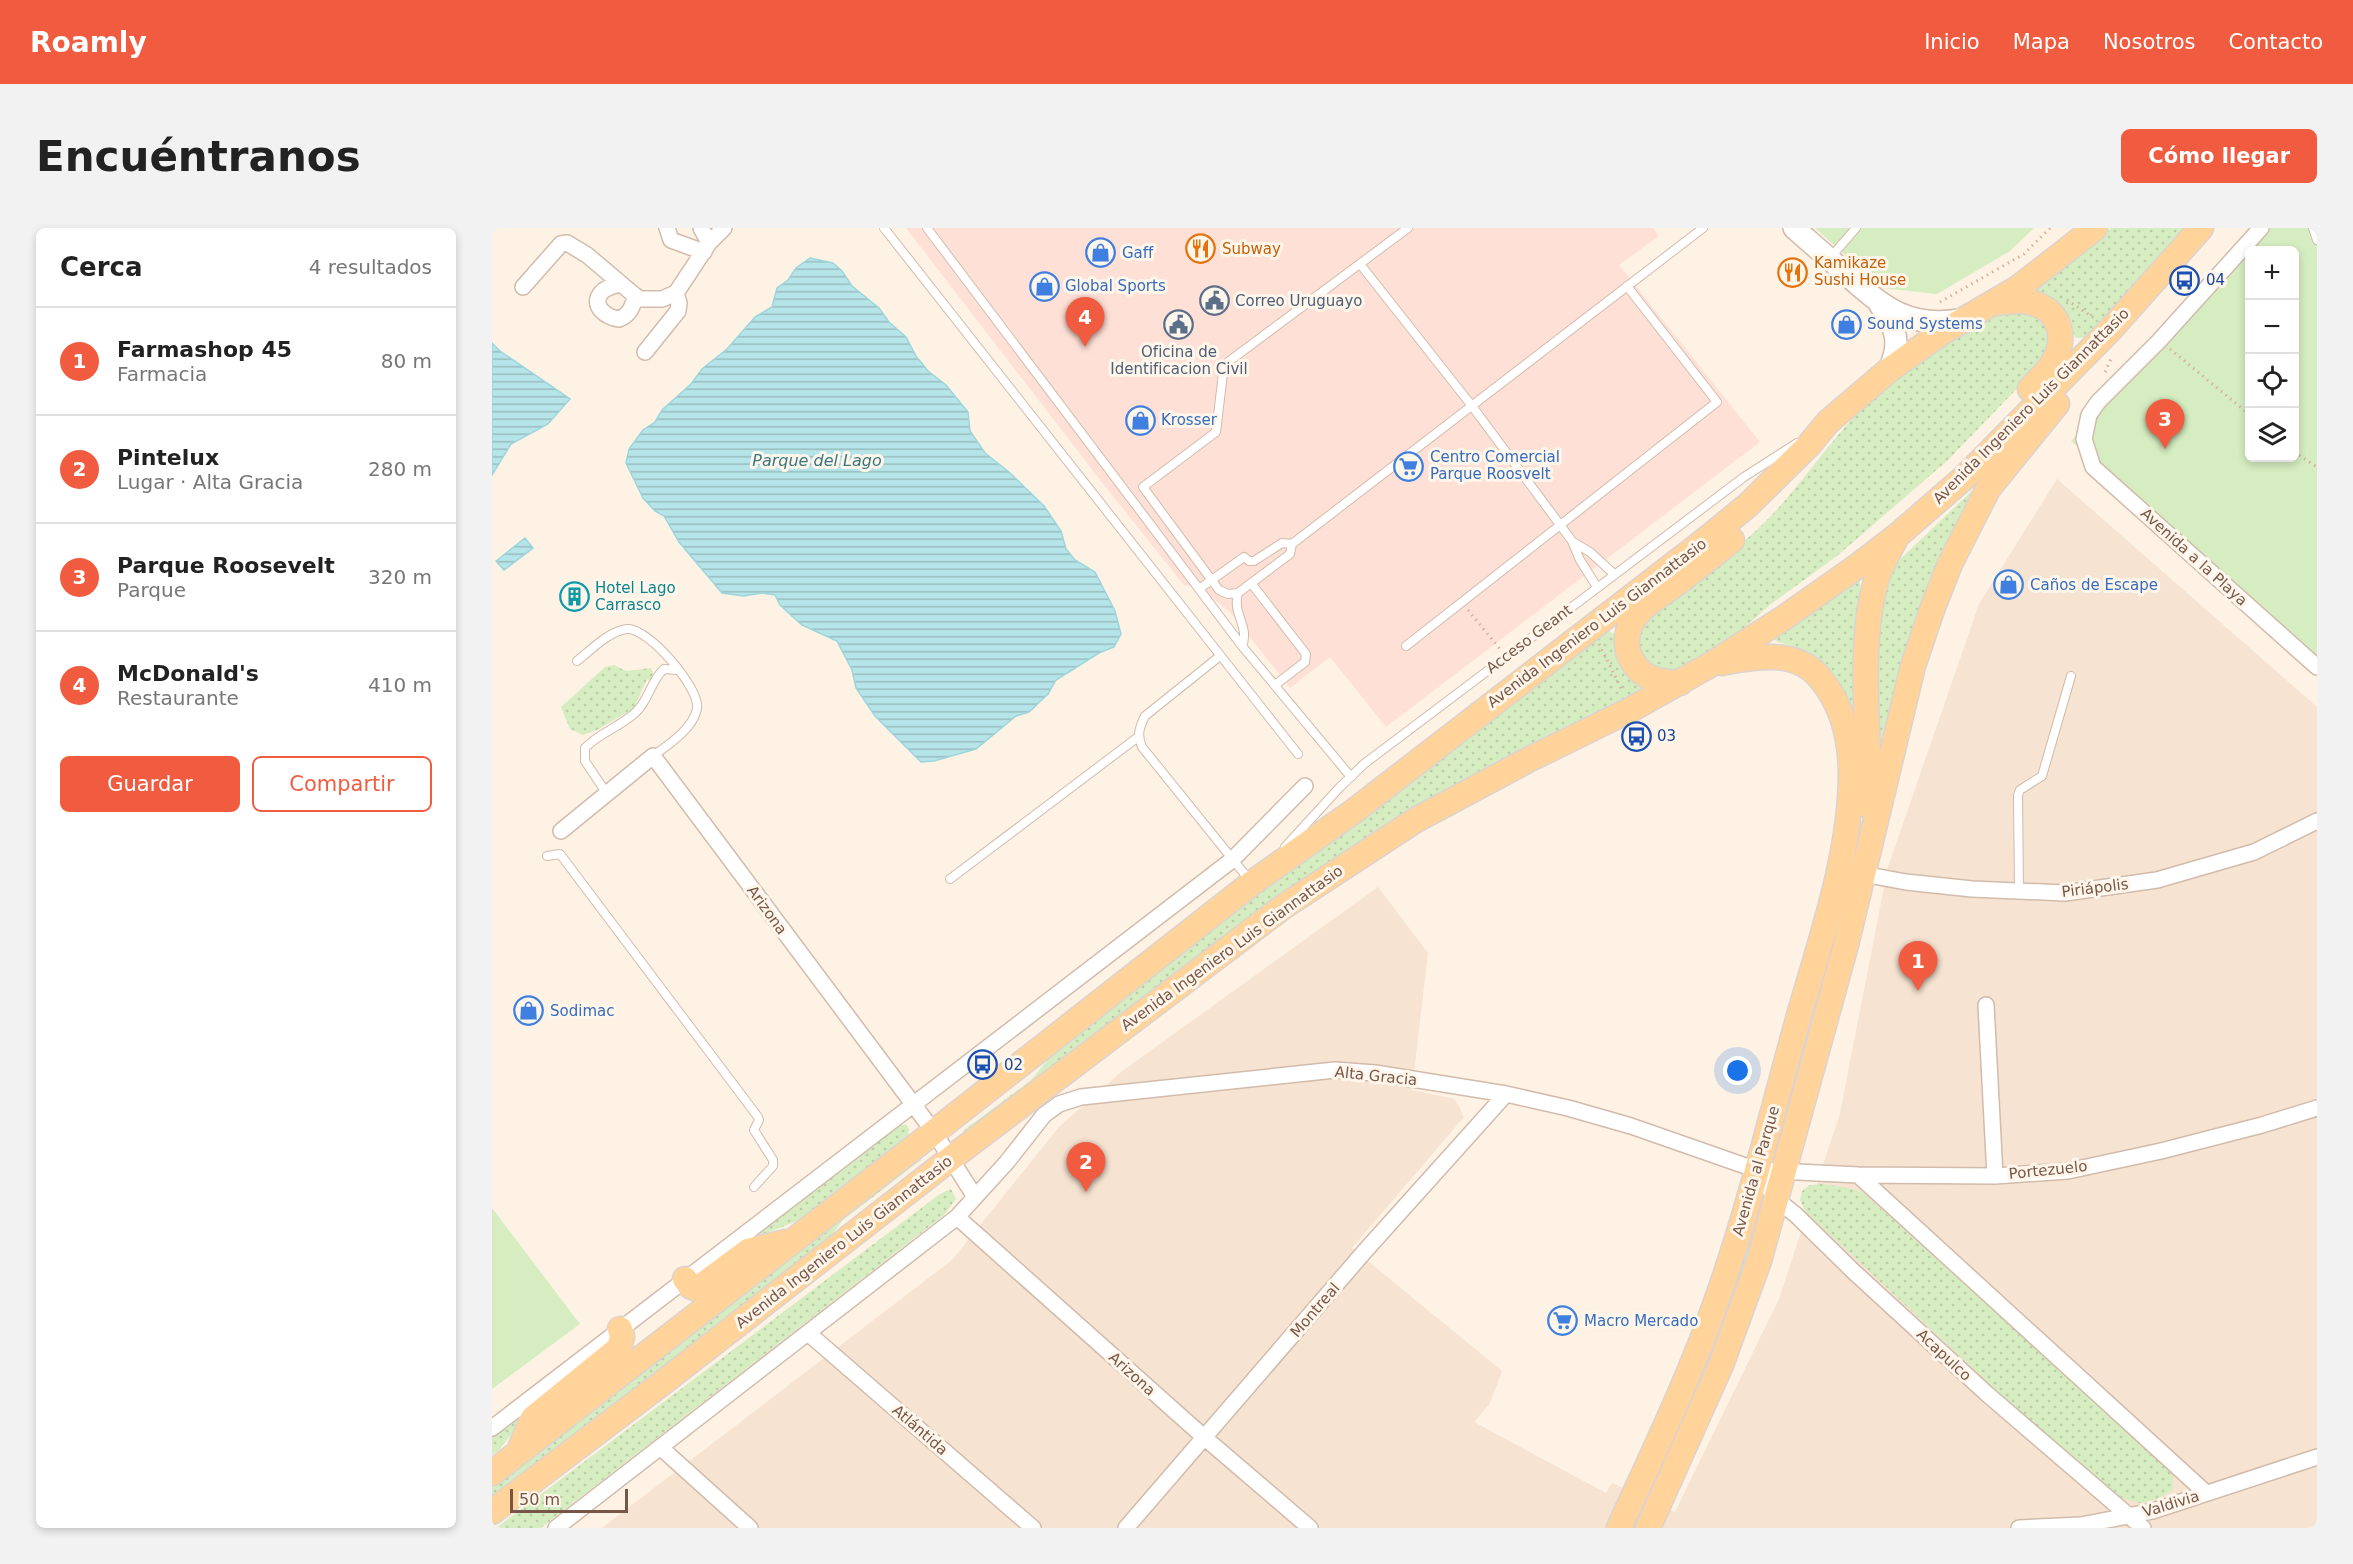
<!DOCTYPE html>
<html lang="es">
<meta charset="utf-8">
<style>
:root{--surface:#fff;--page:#f2f2f2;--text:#222;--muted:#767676;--line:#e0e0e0;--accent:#f15c40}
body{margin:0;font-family:"DejaVu Sans",sans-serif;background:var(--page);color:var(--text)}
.controls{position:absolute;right:18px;top:18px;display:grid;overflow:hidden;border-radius:9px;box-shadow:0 3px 9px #0003}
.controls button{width:54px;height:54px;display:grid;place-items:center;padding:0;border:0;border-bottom:2px solid var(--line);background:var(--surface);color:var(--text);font:30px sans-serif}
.scale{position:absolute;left:18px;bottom:15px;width:118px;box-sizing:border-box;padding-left:6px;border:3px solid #785647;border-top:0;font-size:16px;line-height:21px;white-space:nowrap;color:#785647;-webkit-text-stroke:4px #fff6eb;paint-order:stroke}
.you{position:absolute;left:1246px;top:843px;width:21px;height:21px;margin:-15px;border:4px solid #fff;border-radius:50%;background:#1a73e8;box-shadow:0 0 0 9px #1a73e833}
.badge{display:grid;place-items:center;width:39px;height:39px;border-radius:50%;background:var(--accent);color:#fff;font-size:20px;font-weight:700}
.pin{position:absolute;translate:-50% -50px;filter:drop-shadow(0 2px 3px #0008)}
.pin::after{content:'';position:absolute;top:32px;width:21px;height:18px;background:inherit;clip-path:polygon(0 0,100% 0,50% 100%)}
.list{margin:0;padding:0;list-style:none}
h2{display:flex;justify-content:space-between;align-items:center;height:78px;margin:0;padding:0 24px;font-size:26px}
h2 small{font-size:20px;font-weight:400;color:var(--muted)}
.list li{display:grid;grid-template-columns:39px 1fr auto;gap:18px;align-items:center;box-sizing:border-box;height:108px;padding:0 24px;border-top:2px solid var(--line)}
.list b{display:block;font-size:22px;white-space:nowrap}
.list p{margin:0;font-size:20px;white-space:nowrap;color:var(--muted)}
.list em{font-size:20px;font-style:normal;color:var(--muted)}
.actions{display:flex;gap:12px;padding:18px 24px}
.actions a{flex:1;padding:14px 0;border:2px solid var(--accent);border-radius:9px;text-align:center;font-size:21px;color:var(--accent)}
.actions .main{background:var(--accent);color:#fff}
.icon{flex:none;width:33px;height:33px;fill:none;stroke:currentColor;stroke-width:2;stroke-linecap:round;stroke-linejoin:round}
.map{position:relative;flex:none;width:1825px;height:1300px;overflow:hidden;border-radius:9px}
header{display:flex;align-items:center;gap:36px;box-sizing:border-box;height:84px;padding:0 30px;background:var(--accent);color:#fff}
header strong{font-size:28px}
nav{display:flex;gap:33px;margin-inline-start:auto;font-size:21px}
.intro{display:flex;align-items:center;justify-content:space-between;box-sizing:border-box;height:144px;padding:0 36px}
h1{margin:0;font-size:42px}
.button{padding:15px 27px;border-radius:9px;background:var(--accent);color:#fff;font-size:21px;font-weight:700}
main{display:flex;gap:36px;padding:0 36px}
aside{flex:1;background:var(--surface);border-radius:9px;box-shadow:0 3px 9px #0003}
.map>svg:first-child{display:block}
</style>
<header>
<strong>Roamly</strong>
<nav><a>Inicio</a><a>Mapa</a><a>Nosotros</a><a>Contacto</a></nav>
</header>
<div class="intro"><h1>Encuéntranos</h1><a class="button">Cómo llegar</a></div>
<main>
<aside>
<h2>Cerca<small>4 resultados</small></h2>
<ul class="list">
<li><span class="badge">1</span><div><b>Farmashop 45</b><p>Farmacia</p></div><em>80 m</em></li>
<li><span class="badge">2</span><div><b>Pintelux</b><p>Lugar · Alta Gracia</p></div><em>280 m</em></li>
<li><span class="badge">3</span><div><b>Parque Roosevelt</b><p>Parque</p></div><em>320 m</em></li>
<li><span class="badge">4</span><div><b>McDonald's</b><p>Restaurante</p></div><em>410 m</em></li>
</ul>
<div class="actions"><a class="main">Guardar</a><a>Compartir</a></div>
</aside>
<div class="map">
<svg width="1825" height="1300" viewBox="0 0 1825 1300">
<defs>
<pattern id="grass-dots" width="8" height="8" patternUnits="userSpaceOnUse" patternTransform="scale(1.5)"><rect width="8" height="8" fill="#d5edc1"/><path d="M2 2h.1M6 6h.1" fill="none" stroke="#bacda7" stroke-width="1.8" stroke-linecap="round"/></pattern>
<pattern id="water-rules" width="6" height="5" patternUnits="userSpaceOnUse" patternTransform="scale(1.5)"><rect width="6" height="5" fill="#b6e5e9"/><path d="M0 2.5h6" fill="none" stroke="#99bcbf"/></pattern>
</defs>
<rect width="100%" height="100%" fill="#fef2e4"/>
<!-- residential -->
<path fill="#f6e3d1" d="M1565,251L1825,479V1300H110L460,1032L567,899L629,844L886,659L936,725L920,862L963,871L972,889L860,1020L1010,1143L998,1175L982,1194L1114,1265L1120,1255L1183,1284L1287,1071L1348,885L1396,639L1487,376Z"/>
<!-- commercial -->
<path fill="#ffe0d6" d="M414,0H1161L1167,8L1127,37L1268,214L894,499L838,429L798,460L738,384L706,359L692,357L615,261Z"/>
<!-- grass -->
<path fill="url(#grass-dots)" d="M1619,0H1697L1598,109L1584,110C1579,104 1581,99 1579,92C1572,76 1555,69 1541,62Z
M1531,82L1552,93L1556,103L1557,122L1544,141L1456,232L1345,328L1279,376L1243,408L1217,426L1184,443H1165L1145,424L1146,401C1180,366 1222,340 1258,308C1295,276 1322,234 1354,198C1383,165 1421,139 1456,115C1477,100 1505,83 1531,82Z
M1486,257L1392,512L1389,513L1386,512L1385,390L1389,369L1402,337Z
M1366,352L1368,354L1367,595L1360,648L1305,862L1292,888L1359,622L1338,445C1321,429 1308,418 1285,414L1282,410Z
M1117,403L1122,406L1128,434L1157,461L990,545L472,907V902L539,852L563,823L1108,404Z
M122,437L134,443L159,440L161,445L160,453L155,451L142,480L107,501L91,507L78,501L69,479L113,439Z
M405,897H415L417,901L416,908L308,992L262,1010L208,1051L261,1007Z
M429,928V932L350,993L332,1018L0,1272V1256Z
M1330,956L1357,960L1371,965L1579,1150L1676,1241L1681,1249V1262L1666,1271L1648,1275L1630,1270L1550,1205L1313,983L1308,972L1310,963L1318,957Z
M459,961L464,971L452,987L49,1300H4L448,966Z
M1262,995L1257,1033L1242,1079L1149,1300H1137Z
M87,1142L35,1187L7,1222L0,1227V1210Z"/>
<!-- park -->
<path fill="#d5edc1" d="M1323,0H1542L1518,23L1445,66L1389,60Z
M1779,0H1825V439L1579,213L1757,23L1758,230H1802V22H1758Z
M0,980L88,1096L0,1161Z"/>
<!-- water -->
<path fill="url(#water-rules)" stroke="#9cd6dc" stroke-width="1.5" d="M318,30L341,35L350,43L360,58L387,80L397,94L414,109L424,128L436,143L454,157L476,184L478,203L493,225L517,244L552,278L569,303L574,321L583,332L603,344L623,383L629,406L622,419L607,425L564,452L556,466L537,484L524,488L484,521L442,533L429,534L383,488L364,460L360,442L345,413L310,397L288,377L283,367L270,365L251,368L230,365L187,314L172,288L163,283L151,270L134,235L137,221L151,202L163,194L170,182L199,156L210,141L235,121L263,89L280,79L285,60L296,52L304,40Z
M0,115L8,123L78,171L56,196L19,216L0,247Z
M33,310L41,320L12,342L4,333Z"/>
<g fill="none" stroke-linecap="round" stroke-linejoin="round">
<defs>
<path id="lane" d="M392,0L806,526
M435,0L750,418L859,549
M916,0L732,137L724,204L651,259L727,362L736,366L746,365L798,326L800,316L1211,0
M1821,0L1825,12
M1338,30L1364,0
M868,36L980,178L1080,313L1088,332L1105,359
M1081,314L1098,324L1122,346
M759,355L814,426L813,434L783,457
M707,361L752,329L757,333H762L790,315L800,316
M746,365C740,387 758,398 750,418
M914,418L1225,174L1135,58
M728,428L653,488C647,500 645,507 650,519L759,654
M85,433C99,422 117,403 135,401C156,399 209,461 205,481C200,502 177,516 161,528
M115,566L93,533V520C107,505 128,499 144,484C157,472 159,452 172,441L185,442
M793,619L848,559L872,536L1252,249L1305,215
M55,628L68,626L266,889L267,892L262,902L281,932V938L262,959
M458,651L646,509
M1527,663L1526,567L1528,562L1550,548L1579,448"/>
<path id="street" d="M175,0L179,12L212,24
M209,0L217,15
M1769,0L1667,113L1606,174L1597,187L1592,211L1601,239L1825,439
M128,56C122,58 114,59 110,64C97,77 115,90 127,91C138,87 140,79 144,68
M31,59L69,16L75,15L95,27L147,71H170L184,65L217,15L232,0
M153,124L186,83L187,75L184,65
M69,603L161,528L442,904L483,969
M1371,646L1414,654L1480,661L1573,665L1665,652L1762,624L1825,593
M1494,777L1503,948
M1265,942L1284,971L1304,987L1361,1043L1494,1165L1651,1300
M1366,947L1714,1265
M465,989L713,1210L818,1300
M316,1105L541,1300
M0,1200L740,632L813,558
M168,1219L258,1300
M64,1300L465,989L515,934L552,887L567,876L589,869L843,842L883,845L1014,866L1076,880L1139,898L1265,942L1366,947L1503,948L1576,943L1669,923L1770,897L1825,880
M634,1300L873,1023L1014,866
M1527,1300L1589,1297L1661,1283L1825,1229"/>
<path id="secondary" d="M1302,0C1320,16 1338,31 1355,47C1392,80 1419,102 1472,91
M1388,77C1405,100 1409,116 1397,142"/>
<path id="primary" d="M1503,75C1516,74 1529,71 1541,75C1570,83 1575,113 1560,136C1555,145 1545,153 1538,161
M1188,455C1168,454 1152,452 1141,434C1134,424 1133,409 1138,398C1146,378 1173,365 1189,352C1206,339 1223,326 1240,312
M1377,578C1378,507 1365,421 1384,353C1388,339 1396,325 1403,312
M193,1051L198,1058L205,1061L256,1023L293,1014
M27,1223L41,1190L127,1120L130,1109L128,1101
M0,1245L442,904L760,655L862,583L1212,313L1256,277L1317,217L1336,194L1397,142L1449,105L1526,60L1603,0
M0,1284L169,1156L458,931L791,679L924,592L1036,532L1140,481L1218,437L1293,389L1367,337L1406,307L1474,248L1618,102L1709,0
M1127,1300C1161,1225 1197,1151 1224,1074C1258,979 1281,880 1308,784C1330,708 1358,628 1359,548C1359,514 1351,477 1328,450C1303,420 1262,429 1229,435
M1156,1300L1229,1137L1267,1033L1354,717L1421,438L1441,379L1458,336L1496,261L1565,176"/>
</defs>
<!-- lane casing -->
<use href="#lane" stroke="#d2bbab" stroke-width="10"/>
<!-- street casing -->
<use href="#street" stroke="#d2bbab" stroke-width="18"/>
<!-- secondary casing -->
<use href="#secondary" stroke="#d6baa9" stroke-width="24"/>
<!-- primary casing -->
<use href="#primary" stroke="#dcd3cf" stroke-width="27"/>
<!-- path -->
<path stroke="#dbb09c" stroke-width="3" stroke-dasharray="1.5 4.5" stroke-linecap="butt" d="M1575,72L1602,90
M1448,74L1532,26L1558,0
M1678,121L1758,187
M1613,144L1619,131
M1802,224L1825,239
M976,382L1008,421
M1107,416L1131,464"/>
<!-- lane -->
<use href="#lane" stroke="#fff" stroke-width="8"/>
<!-- street -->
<use href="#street" stroke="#fff" stroke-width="15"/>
<!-- secondary -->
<use href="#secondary" stroke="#fff" stroke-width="21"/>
<!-- primary -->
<use href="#primary" stroke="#ffd399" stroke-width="24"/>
</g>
<!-- icons -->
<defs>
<symbol id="restaurant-ring" viewBox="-11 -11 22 22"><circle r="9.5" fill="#fff6eb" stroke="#e8710a" stroke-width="1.5"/><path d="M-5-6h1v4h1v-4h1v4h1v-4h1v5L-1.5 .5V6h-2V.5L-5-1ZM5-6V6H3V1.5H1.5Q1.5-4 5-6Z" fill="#e8710a"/></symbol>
<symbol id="shop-ring" viewBox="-11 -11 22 22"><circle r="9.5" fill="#fff6eb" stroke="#3f7fe0" stroke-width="1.5"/><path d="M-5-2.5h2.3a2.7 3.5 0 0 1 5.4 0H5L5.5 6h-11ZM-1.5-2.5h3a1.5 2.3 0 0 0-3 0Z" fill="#3f7fe0"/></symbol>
<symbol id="bus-ring" viewBox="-11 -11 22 22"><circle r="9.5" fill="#fff6eb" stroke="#1a4fb4" stroke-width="1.5"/><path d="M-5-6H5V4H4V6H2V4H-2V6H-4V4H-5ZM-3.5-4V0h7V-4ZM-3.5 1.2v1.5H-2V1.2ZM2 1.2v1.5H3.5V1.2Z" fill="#1a4fb4"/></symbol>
<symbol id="civic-ring" viewBox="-11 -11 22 22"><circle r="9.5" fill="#fff6eb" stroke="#5c6f8a" stroke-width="1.5"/><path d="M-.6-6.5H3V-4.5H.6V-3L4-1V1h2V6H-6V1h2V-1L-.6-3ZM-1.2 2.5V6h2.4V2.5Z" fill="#5c6f8a"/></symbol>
<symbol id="supermarket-ring" viewBox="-11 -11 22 22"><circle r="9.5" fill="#fff6eb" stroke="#3f7fe0" stroke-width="1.5"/><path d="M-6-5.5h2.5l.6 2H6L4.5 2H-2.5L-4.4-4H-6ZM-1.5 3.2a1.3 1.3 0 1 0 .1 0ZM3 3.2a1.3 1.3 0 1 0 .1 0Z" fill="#3f7fe0"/></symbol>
<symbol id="building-ring" viewBox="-11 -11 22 22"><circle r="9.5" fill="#fff6eb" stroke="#0f9aa8" stroke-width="1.5"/><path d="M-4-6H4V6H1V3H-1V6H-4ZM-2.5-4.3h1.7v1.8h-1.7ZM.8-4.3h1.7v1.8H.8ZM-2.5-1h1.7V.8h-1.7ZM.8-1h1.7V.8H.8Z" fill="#0f9aa8"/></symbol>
</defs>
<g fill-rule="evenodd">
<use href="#restaurant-ring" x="692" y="4" width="33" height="33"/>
<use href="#shop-ring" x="592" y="8" width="33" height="33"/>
<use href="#restaurant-ring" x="1284" y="28" width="33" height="33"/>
<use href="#bus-ring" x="1676" y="36" width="33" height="33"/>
<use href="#shop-ring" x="536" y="42" width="33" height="33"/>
<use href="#civic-ring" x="706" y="56" width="33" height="33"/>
<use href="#shop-ring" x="1338" y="80" width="33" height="33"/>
<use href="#civic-ring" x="670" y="80" width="33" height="33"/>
<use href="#shop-ring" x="632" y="176" width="33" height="33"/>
<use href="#supermarket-ring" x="900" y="222" width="33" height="33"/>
<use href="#shop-ring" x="1500" y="340" width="33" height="33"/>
<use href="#building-ring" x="66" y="352" width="33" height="33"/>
<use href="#bus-ring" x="1128" y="492" width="33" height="33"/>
<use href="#shop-ring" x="20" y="766" width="33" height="33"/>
<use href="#bus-ring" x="474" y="820" width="33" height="33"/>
<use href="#supermarket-ring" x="1054" y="1076" width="33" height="33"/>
</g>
<g text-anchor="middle" stroke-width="6" stroke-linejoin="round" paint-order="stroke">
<!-- food labels -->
<g font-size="15" fill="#c56008" stroke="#fff6eb" text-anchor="start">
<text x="730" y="26">Subway</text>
<text x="1322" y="40">Kamikaze<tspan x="1322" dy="17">Sushi House</tspan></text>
</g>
<!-- shop labels -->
<g font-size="15" fill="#366cbe" stroke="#fff6eb" text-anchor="start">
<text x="630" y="30">Gaff</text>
<text x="573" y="63">Global Sports</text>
<text x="1375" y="101">Sound Systems</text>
<text x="669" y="197">Krosser</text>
<text x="938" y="234">Centro Comercial<tspan x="938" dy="17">Parque Roosvelt</tspan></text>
<text x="1538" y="362">Caños de Escape</text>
<text x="58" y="788">Sodimac</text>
<text x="1092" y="1098">Macro Mercado</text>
</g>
<!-- transit labels -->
<g font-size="15" fill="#164399" stroke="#fff6eb" text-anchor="start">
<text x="1714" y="57">04</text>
<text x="1165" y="513">03</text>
<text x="512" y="842">02</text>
</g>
<!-- service labels -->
<g font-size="15" fill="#4e5e75" stroke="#fff6eb" text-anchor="start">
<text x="743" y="78">Correo Uruguayo</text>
<text x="687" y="129" text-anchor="middle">Oficina de<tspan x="687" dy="17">Identificacion Civil</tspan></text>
</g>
<!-- street labels -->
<g font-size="15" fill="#785647" stroke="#fff6eb">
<text transform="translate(1539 178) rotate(-45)" y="5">Avenida Ingeniero Luis Giannattasio</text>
<text transform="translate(1702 329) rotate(42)" y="5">Avenida a la Playa</text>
<text transform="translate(1105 395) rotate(-37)" y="5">Avenida Ingeniero Luis Giannattasio</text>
<text transform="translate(1037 411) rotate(-37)" y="5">Acceso Geant</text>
<text transform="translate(1603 660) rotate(-7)" y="5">Piriápolis</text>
<text transform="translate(275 682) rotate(54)" y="5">Arizona</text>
<text transform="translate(740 720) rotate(-36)" y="5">Avenida Ingeniero Luis Giannattasio</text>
<text transform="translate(884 848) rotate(6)" y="5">Alta Gracia</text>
<text transform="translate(1556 942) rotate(-6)" y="5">Portezuelo</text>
<text transform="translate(1264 943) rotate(-74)" y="5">Avenida al Parque</text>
<text transform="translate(352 1014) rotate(-38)" y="5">Avenida Ingeniero Luis Giannattasio</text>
<text transform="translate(823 1082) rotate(-49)" y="5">Montreal</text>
<text transform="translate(1452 1127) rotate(43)" y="5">Acapulco</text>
<text transform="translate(640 1146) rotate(42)" y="5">Arizona</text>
<text transform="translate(428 1202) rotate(41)" y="5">Atlántida</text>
<text transform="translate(1679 1276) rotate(-17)" y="5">Valdivia</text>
</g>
<!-- culture labels -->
<g font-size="15" fill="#0d838f" stroke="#fff6eb" text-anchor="start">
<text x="103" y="365">Hotel Lago<tspan x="103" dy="17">Carrasco</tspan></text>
</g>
<!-- water labels -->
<g font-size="16" font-style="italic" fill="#3a787f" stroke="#fff6eb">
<text x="325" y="238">Parque del Lago</text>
</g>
</g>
</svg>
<div class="controls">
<button>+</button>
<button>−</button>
<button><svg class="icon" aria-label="locate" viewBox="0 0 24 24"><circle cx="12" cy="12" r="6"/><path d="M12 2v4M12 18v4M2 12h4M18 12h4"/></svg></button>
<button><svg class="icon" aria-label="layers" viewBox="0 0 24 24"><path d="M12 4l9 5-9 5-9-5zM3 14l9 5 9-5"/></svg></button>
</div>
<div class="scale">50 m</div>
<div class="you"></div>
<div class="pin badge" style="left:1426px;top:763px">1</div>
<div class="pin badge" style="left:594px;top:964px">2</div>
<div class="pin badge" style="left:1673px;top:221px">3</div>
<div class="pin badge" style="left:593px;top:119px">4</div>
</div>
</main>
